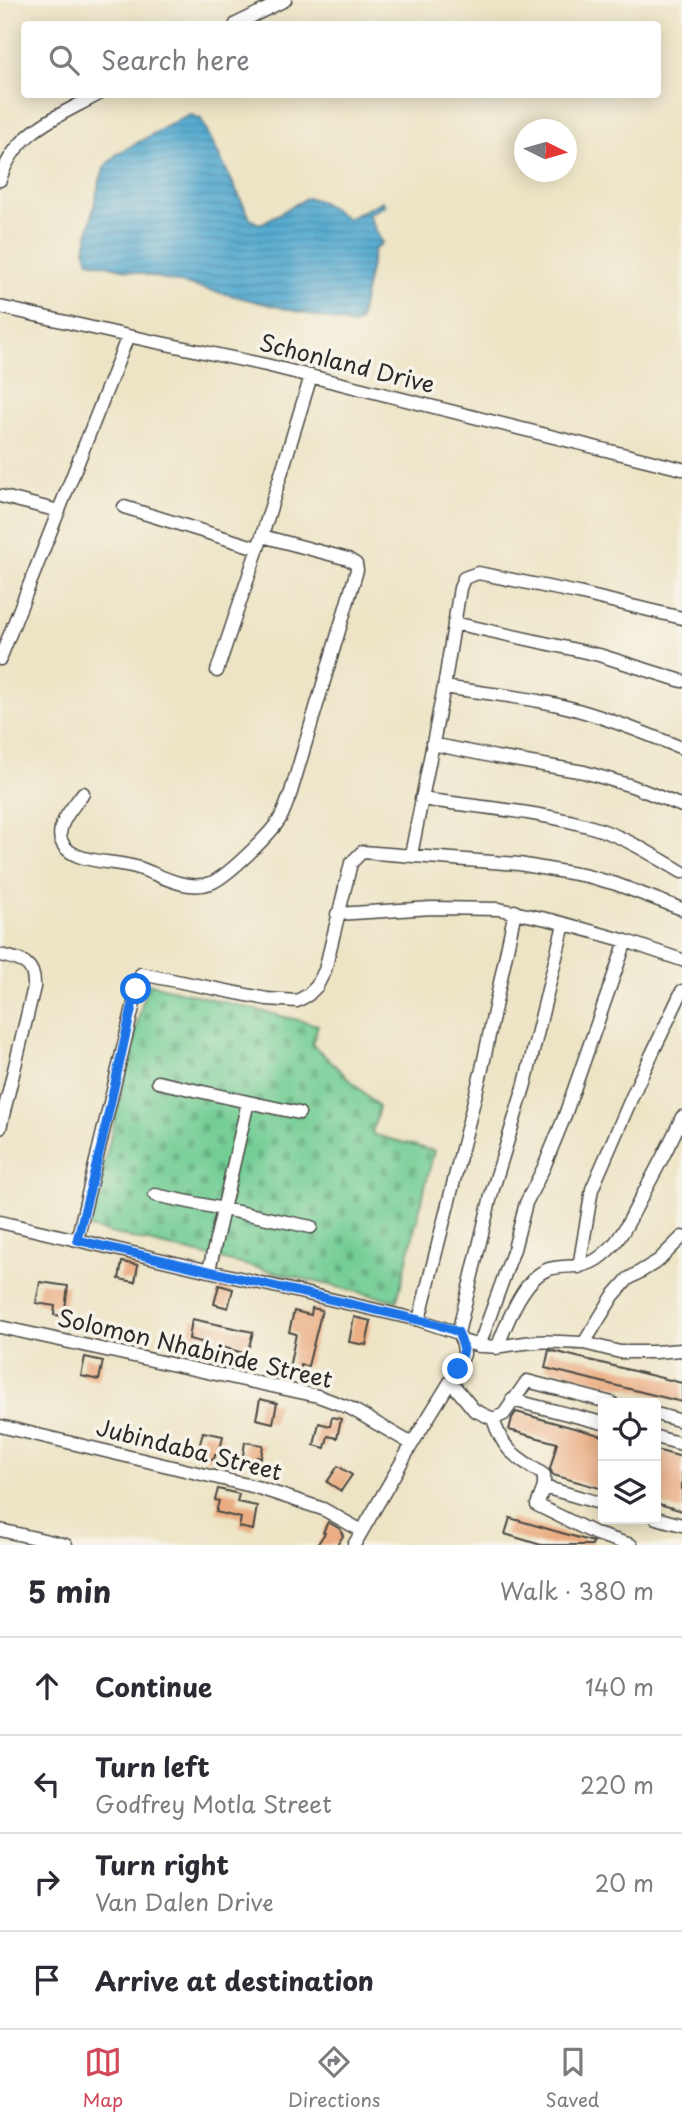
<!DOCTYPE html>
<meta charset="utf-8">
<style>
:root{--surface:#fff;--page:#f7f7f7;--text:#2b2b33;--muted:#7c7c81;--line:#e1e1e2;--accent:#d1495b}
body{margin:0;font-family:"Playpen Sans",sans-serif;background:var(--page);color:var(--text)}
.controls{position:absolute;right:21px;bottom:21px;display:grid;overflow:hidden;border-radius:7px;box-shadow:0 4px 18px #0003}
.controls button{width:63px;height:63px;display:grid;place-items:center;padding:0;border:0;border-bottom:2px solid var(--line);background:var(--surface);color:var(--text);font:35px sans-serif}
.compass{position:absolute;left:514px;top:119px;width:63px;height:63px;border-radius:50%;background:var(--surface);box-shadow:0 4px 18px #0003;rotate:95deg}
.stop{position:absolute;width:21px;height:21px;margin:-16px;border:5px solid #1a73e8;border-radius:50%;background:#fff}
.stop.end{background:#1a73e8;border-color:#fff;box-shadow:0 2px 7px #0008}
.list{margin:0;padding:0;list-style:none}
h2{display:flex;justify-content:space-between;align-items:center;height:91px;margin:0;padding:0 28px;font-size:30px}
h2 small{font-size:23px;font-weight:400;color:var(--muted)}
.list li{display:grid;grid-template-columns:46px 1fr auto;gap:21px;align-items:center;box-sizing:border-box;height:98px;padding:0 28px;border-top:2px solid var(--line)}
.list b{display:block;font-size:26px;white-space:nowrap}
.list p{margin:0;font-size:23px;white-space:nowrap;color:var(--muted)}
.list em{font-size:23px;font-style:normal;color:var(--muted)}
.icon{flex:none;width:38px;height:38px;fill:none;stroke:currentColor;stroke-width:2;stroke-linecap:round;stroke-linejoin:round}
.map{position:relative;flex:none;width:682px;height:1545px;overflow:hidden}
.search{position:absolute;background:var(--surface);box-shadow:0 4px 18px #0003;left:21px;right:21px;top:21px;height:77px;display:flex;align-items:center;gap:18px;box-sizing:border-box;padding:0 24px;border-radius:7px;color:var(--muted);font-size:26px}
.sheet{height:483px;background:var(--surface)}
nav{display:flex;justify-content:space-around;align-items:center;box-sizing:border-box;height:98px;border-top:2px solid var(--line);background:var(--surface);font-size:19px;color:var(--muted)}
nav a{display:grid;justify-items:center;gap:4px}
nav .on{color:var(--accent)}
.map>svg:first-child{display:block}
</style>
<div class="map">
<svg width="682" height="1545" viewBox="0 0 682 1545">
<defs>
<pattern id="cemetery-stones" width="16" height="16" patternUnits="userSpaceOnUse" patternTransform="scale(1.75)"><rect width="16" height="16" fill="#73cd94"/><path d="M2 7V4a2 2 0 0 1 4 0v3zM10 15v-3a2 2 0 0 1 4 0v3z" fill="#64b080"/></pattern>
<pattern id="water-rules" width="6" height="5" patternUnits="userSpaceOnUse" patternTransform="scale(1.75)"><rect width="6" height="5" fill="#54aad0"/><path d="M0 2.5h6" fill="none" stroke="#468ba9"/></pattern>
</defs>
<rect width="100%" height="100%" fill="#f7f3e8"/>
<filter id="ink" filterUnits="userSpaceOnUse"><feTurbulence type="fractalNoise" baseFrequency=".0143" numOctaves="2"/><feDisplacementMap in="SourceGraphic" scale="14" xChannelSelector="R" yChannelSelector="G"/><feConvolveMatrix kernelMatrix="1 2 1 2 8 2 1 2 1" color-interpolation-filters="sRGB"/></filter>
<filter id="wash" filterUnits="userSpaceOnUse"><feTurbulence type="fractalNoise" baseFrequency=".00686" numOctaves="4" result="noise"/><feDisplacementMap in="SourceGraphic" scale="28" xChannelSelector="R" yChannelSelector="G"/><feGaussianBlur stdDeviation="1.57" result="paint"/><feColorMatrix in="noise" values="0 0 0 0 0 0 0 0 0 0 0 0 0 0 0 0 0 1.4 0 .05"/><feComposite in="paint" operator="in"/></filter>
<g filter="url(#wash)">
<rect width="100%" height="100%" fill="#ede4c5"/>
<!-- cemetery -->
<path fill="url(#cemetery-stones)" stroke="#4f7c60" stroke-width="2" d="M147,983L318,1025L312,1044L379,1107L372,1134L434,1151L397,1301L89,1228Z"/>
<!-- water -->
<path fill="url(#water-rules)" stroke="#406a7e" stroke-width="2" d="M189,114L201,119L250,218L257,223H262L307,198C322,199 335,211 347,219L383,201L385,206L368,214L382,243L374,250L359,322L353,325L89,261L85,249L99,183L105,166L117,154Z"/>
<g id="blocks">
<!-- building -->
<path fill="#ebae84" d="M122,1262L138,1265L135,1282L119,1279Z
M40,1282L68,1286L64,1316L54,1315L55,1306L36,1303Z
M219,1285L233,1289L228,1308L214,1304Z
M312,1308L322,1310L308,1366L301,1365L300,1370L289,1368L296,1334L289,1332L294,1311L311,1315Z
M354,1317L371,1321L366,1345L349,1342Z
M192,1319L253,1332L247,1354L218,1346L216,1353L204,1351L205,1343L189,1339Z
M549,1350L682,1383V1402L545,1368Z
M85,1357L103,1361L99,1380L81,1376Z
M260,1399L277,1403L273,1423L256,1419Z
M516,1412L603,1436V1489L553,1475L550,1469L557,1443L509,1430L512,1418Z
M332,1417L341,1419L337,1438L328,1436L325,1448L314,1445L319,1423L330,1426Z
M203,1432L223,1436L219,1455H215L214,1460L204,1458L205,1453L198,1452Z
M245,1442L263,1445L261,1458L257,1457L256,1465L242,1462Z
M656,1450L682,1457V1511L656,1503Z
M338,1466L352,1475L341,1491L327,1482Z
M218,1489L239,1494L237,1502L257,1506L253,1530L239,1527L241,1518L216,1512L219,1501L215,1500Z
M510,1518L593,1542L592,1545H541L505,1534Z
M328,1522L340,1529L343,1536L337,1545H317L325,1533L323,1532Z"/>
</g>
</g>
<g filter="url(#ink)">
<use href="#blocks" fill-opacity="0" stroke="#484742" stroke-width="2"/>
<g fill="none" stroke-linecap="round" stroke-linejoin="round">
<defs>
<path id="minor" d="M236,24L285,0
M0,180C15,131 57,117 99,94
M0,307L128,336L266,365L682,469
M0,496L59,511
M124,507L257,548
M454,623L599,655L682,681
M0,659L128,336
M217,671L262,536L311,376
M444,687C489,694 537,698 581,711C616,721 649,735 682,748
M432,744L496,757L584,772L632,786L682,806
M83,793C75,805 56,824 61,840C64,849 72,854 81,857C99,863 120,862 139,868C160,875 187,892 211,883C228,876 272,833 281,817C285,809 288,800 291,792L357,570L356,564L348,559L262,536
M421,799C477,807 548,812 601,830C630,840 656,857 682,872
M411,855L444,687L460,588L464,578L478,573L578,593L682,618
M337,914L432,908L499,909L551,920L626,941L682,960
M0,955C22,960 35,962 34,987L0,1128
M158,1082L248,1102
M155,1195L311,1227
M0,1222L419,1320L458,1333
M77,1240L141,974L267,999L297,1001L308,995L317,986L325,970L351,863L362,852L519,864L587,876L616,884L682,909
M579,1267L592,1189L638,1083L682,991
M209,1270L248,1102L299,1113
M419,1320L482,1069L515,911
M0,1327L318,1396L350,1408L412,1444
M458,1333L492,1192L525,1084L564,924
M462,1341C493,1351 503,1345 533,1342C550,1340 568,1343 584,1343L613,1296L628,1279L658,1261L682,1237
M584,1343L620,1352H655L682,1350
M479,1346L514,1249L526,1203L544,1167L564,1118L626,941
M497,1348C506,1325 523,1277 549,1269C572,1263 584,1272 605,1253C620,1241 629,1221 638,1204C653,1175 669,1147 682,1117
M451,1382L474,1410L493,1419L504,1414L527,1381L612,1403
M512,1400L603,1423
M656,1414L682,1421
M493,1419C504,1453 516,1456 544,1475V1487L537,1505L596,1534L631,1545
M0,1426L256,1487L323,1509L362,1531
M656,1437L682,1444
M544,1487L603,1504
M656,1518L682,1525
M0,1530L66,1545
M354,1545L412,1444L458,1369L464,1354L463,1344L459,1335"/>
</defs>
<!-- minor casing -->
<use href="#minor" stroke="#484742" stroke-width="15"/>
<!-- minor -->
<use href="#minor" stroke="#fff" stroke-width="12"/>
</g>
</g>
<g fill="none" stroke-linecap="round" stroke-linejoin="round" filter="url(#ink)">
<!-- route -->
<path stroke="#1a73e8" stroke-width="9" d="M136,989L101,1146L77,1240L436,1324L458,1332L464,1349L458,1369"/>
</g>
<g text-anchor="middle" stroke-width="7" stroke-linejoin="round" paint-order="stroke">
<!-- street labels -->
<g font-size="23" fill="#2b2b2b" stroke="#f7f3e8">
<text transform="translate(347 364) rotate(14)" y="8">Schonland Drive</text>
<text transform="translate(195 1349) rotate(13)" y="8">Solomon Nhabinde Street</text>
<text transform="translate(189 1450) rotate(14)" y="8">Jubindaba Street</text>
</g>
</g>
</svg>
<div class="controls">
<button><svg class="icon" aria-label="locate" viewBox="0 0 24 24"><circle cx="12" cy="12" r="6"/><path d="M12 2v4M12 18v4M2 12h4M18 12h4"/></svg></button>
<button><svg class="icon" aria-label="layers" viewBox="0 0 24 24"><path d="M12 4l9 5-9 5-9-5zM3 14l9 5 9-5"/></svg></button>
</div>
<svg class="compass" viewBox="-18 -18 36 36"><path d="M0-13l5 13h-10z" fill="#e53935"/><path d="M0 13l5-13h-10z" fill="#7c7c81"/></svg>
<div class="stop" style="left:136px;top:989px"></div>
<div class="stop end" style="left:458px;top:1369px"></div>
<div class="search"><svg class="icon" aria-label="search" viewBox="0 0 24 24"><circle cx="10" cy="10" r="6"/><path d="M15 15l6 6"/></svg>Search here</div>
</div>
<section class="sheet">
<h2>5 min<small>Walk · 380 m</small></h2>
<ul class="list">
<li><svg class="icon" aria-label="ahead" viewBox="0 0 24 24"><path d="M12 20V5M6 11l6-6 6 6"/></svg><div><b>Continue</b></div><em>140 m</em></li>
<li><svg class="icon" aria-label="left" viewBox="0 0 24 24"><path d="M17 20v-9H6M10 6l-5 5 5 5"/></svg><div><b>Turn left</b><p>Godfrey Motla Street</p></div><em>220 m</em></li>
<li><svg class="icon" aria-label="right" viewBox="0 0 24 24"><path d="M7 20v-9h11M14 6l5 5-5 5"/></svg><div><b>Turn right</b><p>Van Dalen Drive</p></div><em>20 m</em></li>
<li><svg class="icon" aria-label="arrive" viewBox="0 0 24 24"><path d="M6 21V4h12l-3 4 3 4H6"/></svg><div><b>Arrive at destination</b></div></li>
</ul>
</section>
<nav>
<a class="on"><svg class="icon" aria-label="map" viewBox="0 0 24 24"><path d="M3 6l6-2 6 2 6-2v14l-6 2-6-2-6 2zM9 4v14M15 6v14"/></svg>Map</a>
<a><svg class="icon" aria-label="directions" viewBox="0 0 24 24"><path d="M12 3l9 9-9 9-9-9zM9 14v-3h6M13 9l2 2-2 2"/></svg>Directions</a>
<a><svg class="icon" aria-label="saved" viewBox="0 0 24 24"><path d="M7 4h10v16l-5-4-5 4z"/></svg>Saved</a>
</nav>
